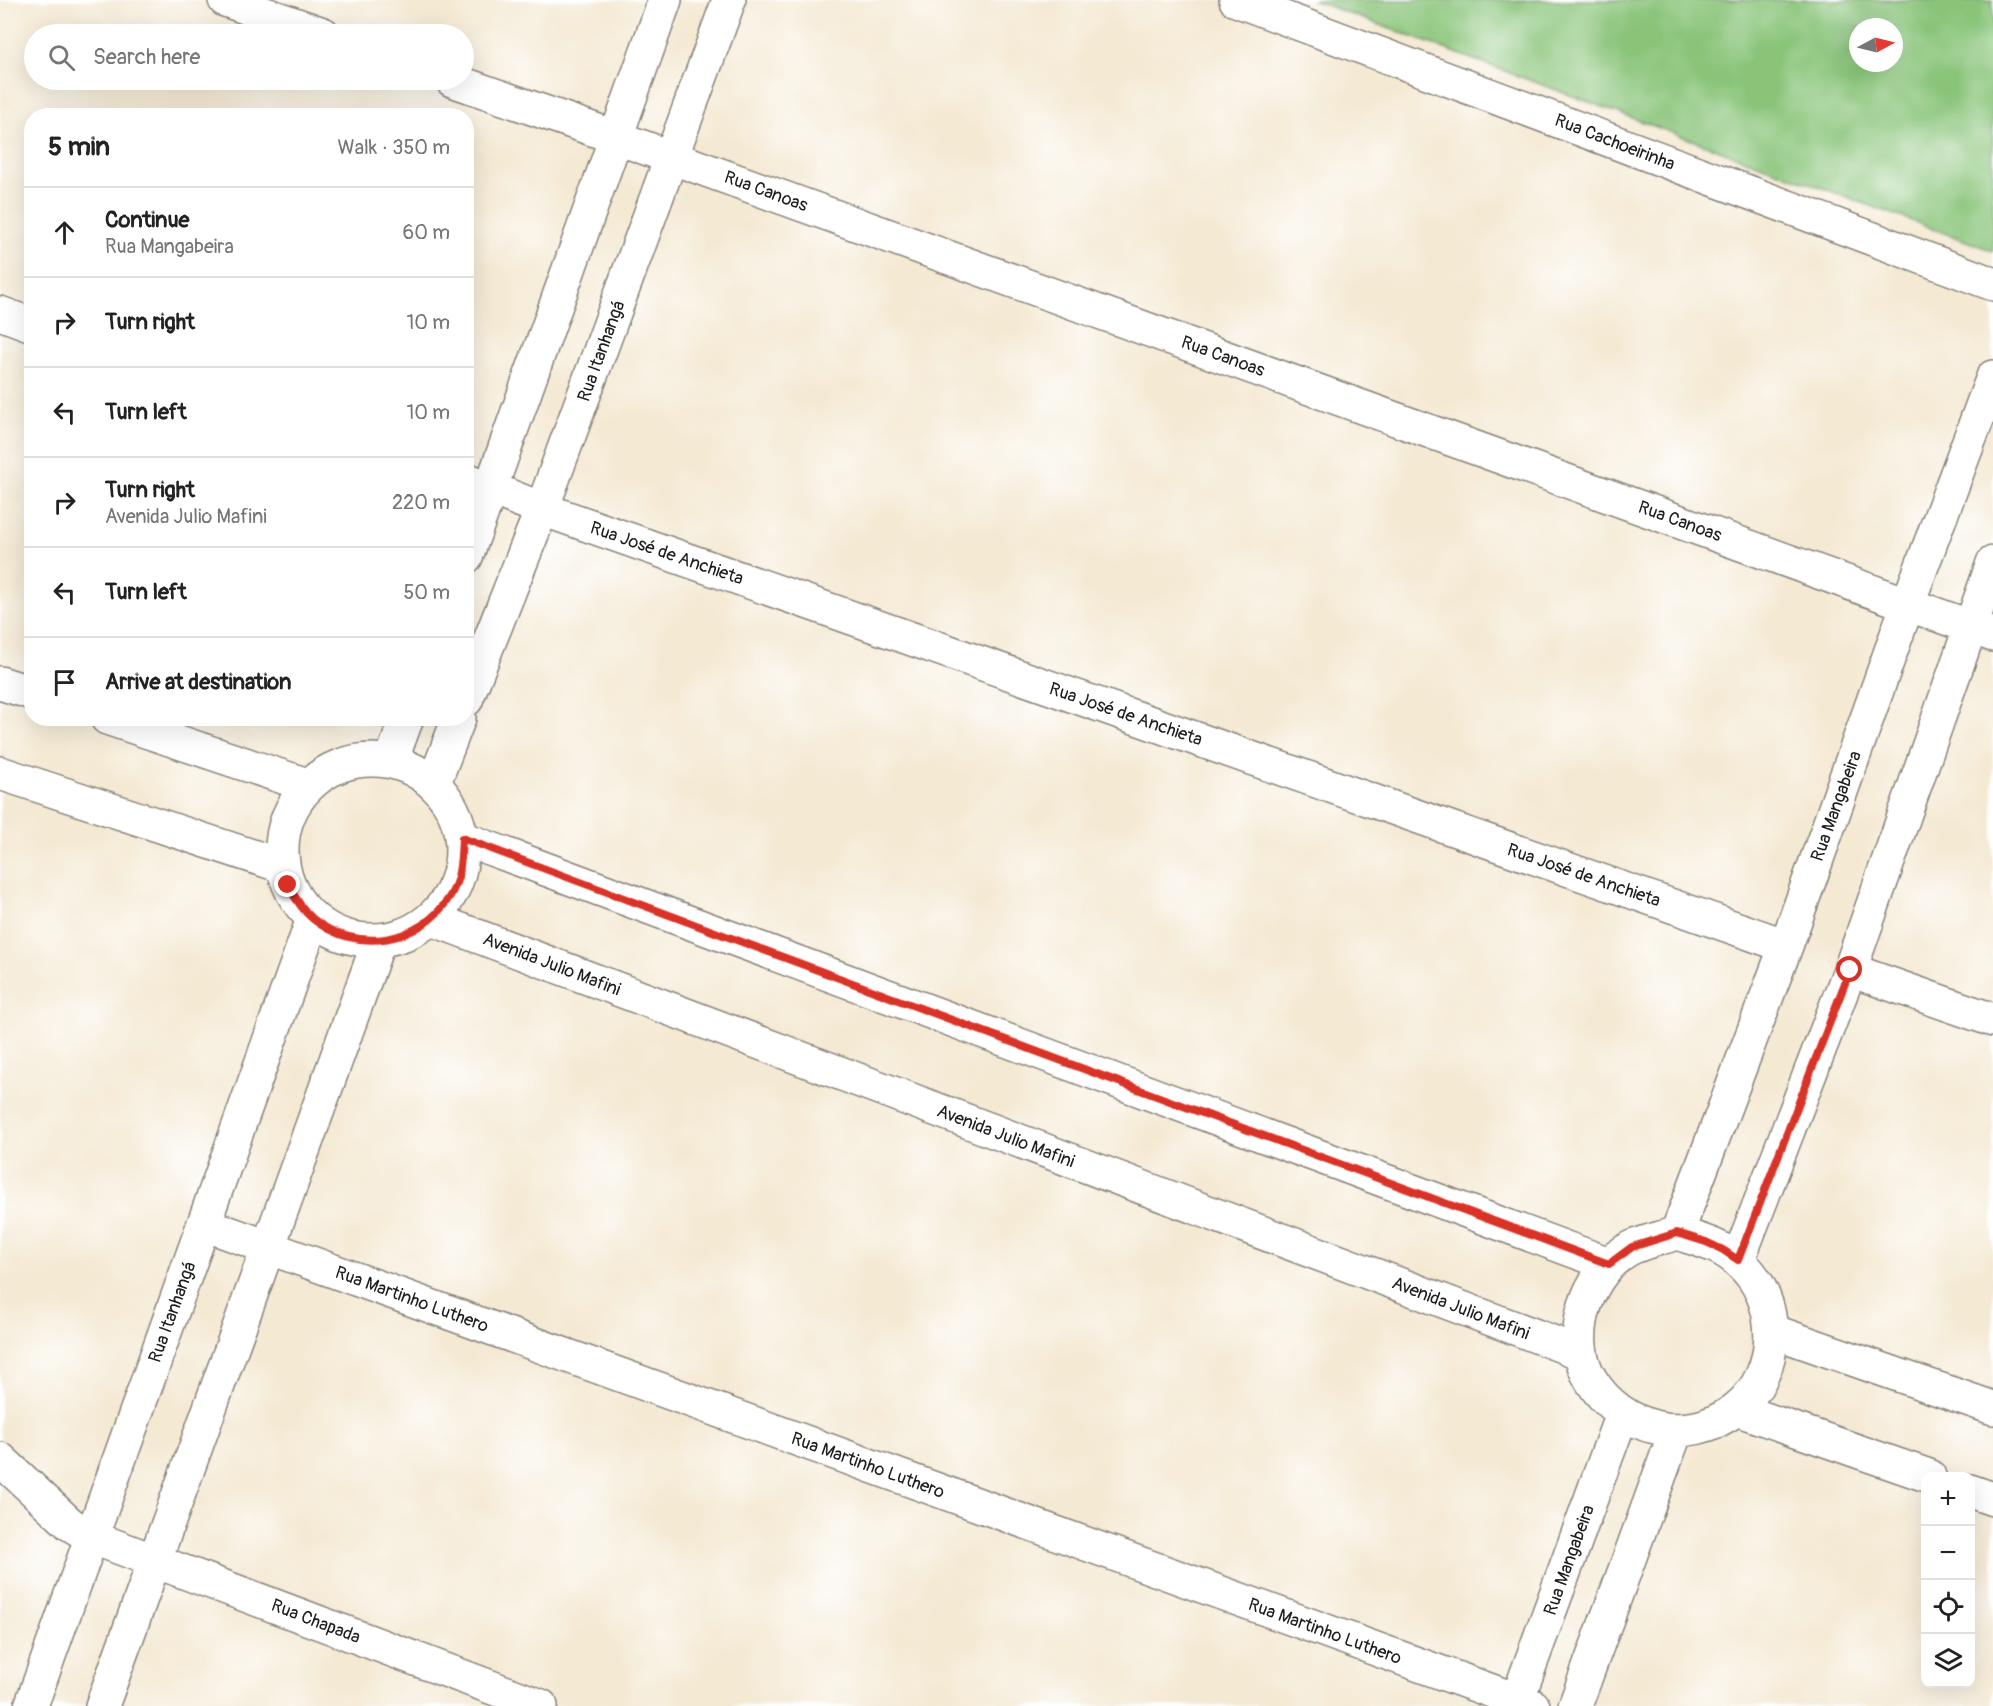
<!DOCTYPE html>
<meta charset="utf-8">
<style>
:root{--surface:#fff;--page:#f2f2f2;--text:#222;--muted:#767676;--line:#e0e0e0}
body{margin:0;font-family:Pangolin,sans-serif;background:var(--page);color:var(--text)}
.controls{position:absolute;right:18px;bottom:18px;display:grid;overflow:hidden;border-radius:12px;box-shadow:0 6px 24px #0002}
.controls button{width:54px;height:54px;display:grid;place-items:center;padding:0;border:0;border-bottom:2px solid var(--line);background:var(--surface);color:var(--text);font:30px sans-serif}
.compass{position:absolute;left:1849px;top:18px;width:54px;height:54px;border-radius:50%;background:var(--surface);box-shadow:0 6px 24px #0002;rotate:83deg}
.stop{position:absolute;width:18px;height:18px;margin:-14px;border:4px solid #d93025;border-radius:50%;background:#fff}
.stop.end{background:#d93025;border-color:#fff;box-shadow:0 2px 6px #0008}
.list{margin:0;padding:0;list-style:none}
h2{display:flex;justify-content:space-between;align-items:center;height:78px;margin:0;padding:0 24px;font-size:26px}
h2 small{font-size:20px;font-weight:400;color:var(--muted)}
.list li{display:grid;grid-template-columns:39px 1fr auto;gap:18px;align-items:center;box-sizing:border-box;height:90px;padding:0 24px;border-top:2px solid var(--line)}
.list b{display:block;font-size:22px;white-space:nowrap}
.list p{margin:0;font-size:20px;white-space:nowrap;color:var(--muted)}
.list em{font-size:20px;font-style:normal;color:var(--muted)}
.icon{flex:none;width:33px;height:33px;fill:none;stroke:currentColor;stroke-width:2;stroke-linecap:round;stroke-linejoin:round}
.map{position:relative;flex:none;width:1993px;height:1706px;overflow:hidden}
.search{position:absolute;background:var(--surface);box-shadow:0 6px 24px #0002;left:24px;top:24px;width:450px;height:66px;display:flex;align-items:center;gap:15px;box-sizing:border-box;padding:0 21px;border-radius:33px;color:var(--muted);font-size:22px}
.panel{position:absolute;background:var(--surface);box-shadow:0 6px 24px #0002;left:24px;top:108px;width:450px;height:618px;border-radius:24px}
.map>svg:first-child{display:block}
</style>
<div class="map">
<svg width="1993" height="1706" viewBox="0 0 1993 1706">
<rect width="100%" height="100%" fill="#fff"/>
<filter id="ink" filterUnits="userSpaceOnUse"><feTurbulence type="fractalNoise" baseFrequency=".0167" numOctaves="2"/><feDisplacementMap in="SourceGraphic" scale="12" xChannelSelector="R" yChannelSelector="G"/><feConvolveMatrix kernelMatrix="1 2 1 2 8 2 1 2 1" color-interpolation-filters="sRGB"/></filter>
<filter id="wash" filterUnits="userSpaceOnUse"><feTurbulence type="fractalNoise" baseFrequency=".008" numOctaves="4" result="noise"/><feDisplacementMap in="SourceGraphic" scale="24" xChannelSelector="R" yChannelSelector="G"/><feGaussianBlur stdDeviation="1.35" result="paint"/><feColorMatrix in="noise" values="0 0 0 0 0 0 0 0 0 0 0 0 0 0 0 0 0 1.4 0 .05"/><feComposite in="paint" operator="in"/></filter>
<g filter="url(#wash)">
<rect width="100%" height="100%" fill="#f4e9d3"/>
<!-- green -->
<path fill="#89c479" stroke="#52704a" stroke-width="1.5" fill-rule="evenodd" d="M1312,0H1993V251ZM1858,27H1894V63H1858Z"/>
</g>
<g filter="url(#ink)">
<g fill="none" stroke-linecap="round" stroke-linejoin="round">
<defs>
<path id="street" d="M225,0L323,34
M1236,0L1993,284
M452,80L615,137L1993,635
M0,313L32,325
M466,479L542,509L1786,946
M0,683L32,693
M107,718L307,785
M0,773L282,866
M462,838L1609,1264
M432,919L1581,1353
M1850,970L1993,1020
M204,1224L1533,1706
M1677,1233L1786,946L1908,603L1993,377
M1677,1233C1698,1240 1721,1245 1738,1261C1782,1298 1782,1373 1736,1409C1687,1447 1622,1430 1591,1380C1564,1337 1588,1268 1633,1247C1647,1241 1662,1238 1677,1233Z
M1738,1260L1850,970L1993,563
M1772,1331L1993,1408
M1736,1409L1929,1476
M0,1459L70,1524L91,1537L541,1706
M1970,1491L1993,1499
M1515,1706L1622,1414
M1575,1706L1676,1431"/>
<path id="secondary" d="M466,557L665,0
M466,700L542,509L729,0
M282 850a90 90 0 1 1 180 0a90 90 0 1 1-180 0Z
M391,761L407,718
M434,783L459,718
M31,1706L313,919
M102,1706L379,941"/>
</defs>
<!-- street casing -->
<use href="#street" stroke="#888278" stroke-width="36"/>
<!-- secondary casing -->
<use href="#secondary" stroke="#888278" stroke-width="36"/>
<!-- street -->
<use href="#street" stroke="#fff" stroke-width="33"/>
<!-- secondary -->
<use href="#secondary" stroke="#fff" stroke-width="33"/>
</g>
</g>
<g fill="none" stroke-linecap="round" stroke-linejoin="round" filter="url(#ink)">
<!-- route -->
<path stroke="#d93025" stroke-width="8" d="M288,885C295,898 302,910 313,919C356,954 421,944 450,896C461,878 461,858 462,838L1609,1264L1632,1247L1677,1233L1706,1242L1723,1250L1738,1260L1850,970"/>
</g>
<g text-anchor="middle" stroke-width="4.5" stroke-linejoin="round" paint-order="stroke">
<!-- street labels -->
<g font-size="18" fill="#1c1c1c" stroke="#fff">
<text transform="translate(1615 142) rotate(21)" y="6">Rua Cachoeirinha</text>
<text transform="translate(766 191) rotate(20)" y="6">Rua Canoas</text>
<text transform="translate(601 351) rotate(-70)" y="6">Rua Itanhangá</text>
<text transform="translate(1223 356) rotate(20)" y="6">Rua Canoas</text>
<text transform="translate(1680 521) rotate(20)" y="6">Rua Canoas</text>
<text transform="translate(667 553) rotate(19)" y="6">Rua José de Anchieta</text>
<text transform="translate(1126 714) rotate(19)" y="6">Rua José de Anchieta</text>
<text transform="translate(1836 806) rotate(-70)" y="6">Rua Mangabeira</text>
<text transform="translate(1584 875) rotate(19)" y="6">Rua José de Anchieta</text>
<text transform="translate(552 964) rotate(21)" y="6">Avenida Julio Mafini</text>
<text transform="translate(1006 1136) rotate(21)" y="6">Avenida Julio Mafini</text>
<text transform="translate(412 1299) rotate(20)" y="6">Rua Martinho Luthero</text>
<text transform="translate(1461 1308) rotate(21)" y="6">Avenida Julio Mafini</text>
<text transform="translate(172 1312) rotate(-70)" y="6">Rua Itanhangá</text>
<text transform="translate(868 1465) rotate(20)" y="6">Rua Martinho Luthero</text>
<text transform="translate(1569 1560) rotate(-70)" y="6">Rua Mangabeira</text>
<text transform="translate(316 1621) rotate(21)" y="6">Rua Chapada</text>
<text transform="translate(1325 1631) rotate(20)" y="6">Rua Martinho Luthero</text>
</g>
</g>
</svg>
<div class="controls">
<button>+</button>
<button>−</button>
<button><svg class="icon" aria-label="locate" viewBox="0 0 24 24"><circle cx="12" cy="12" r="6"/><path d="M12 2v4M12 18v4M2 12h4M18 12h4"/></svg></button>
<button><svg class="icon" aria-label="layers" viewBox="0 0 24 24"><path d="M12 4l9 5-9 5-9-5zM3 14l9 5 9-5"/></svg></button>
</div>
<svg class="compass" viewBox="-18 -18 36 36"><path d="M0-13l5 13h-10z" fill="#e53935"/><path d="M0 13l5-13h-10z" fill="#767676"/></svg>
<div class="stop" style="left:1850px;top:970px"></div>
<div class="stop end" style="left:288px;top:885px"></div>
<div class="search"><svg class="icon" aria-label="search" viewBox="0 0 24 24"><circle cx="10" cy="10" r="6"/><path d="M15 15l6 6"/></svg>Search here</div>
<section class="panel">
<h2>5 min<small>Walk · 350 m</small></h2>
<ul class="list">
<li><svg class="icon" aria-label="ahead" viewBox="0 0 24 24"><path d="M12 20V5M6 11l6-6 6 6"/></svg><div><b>Continue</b><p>Rua Mangabeira</p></div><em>60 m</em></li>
<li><svg class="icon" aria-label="right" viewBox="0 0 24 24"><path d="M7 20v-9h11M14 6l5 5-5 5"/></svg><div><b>Turn right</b></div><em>10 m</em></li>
<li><svg class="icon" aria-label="left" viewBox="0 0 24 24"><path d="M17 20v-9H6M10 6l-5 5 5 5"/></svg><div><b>Turn left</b></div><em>10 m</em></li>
<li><svg class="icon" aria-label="right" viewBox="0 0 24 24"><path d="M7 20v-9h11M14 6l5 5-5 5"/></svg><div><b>Turn right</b><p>Avenida Julio Mafini</p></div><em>220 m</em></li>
<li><svg class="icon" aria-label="left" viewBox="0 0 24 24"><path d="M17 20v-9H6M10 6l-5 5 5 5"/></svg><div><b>Turn left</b></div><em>50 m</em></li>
<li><svg class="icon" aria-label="arrive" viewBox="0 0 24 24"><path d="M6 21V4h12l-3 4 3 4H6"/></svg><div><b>Arrive at destination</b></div></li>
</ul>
</section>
</div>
